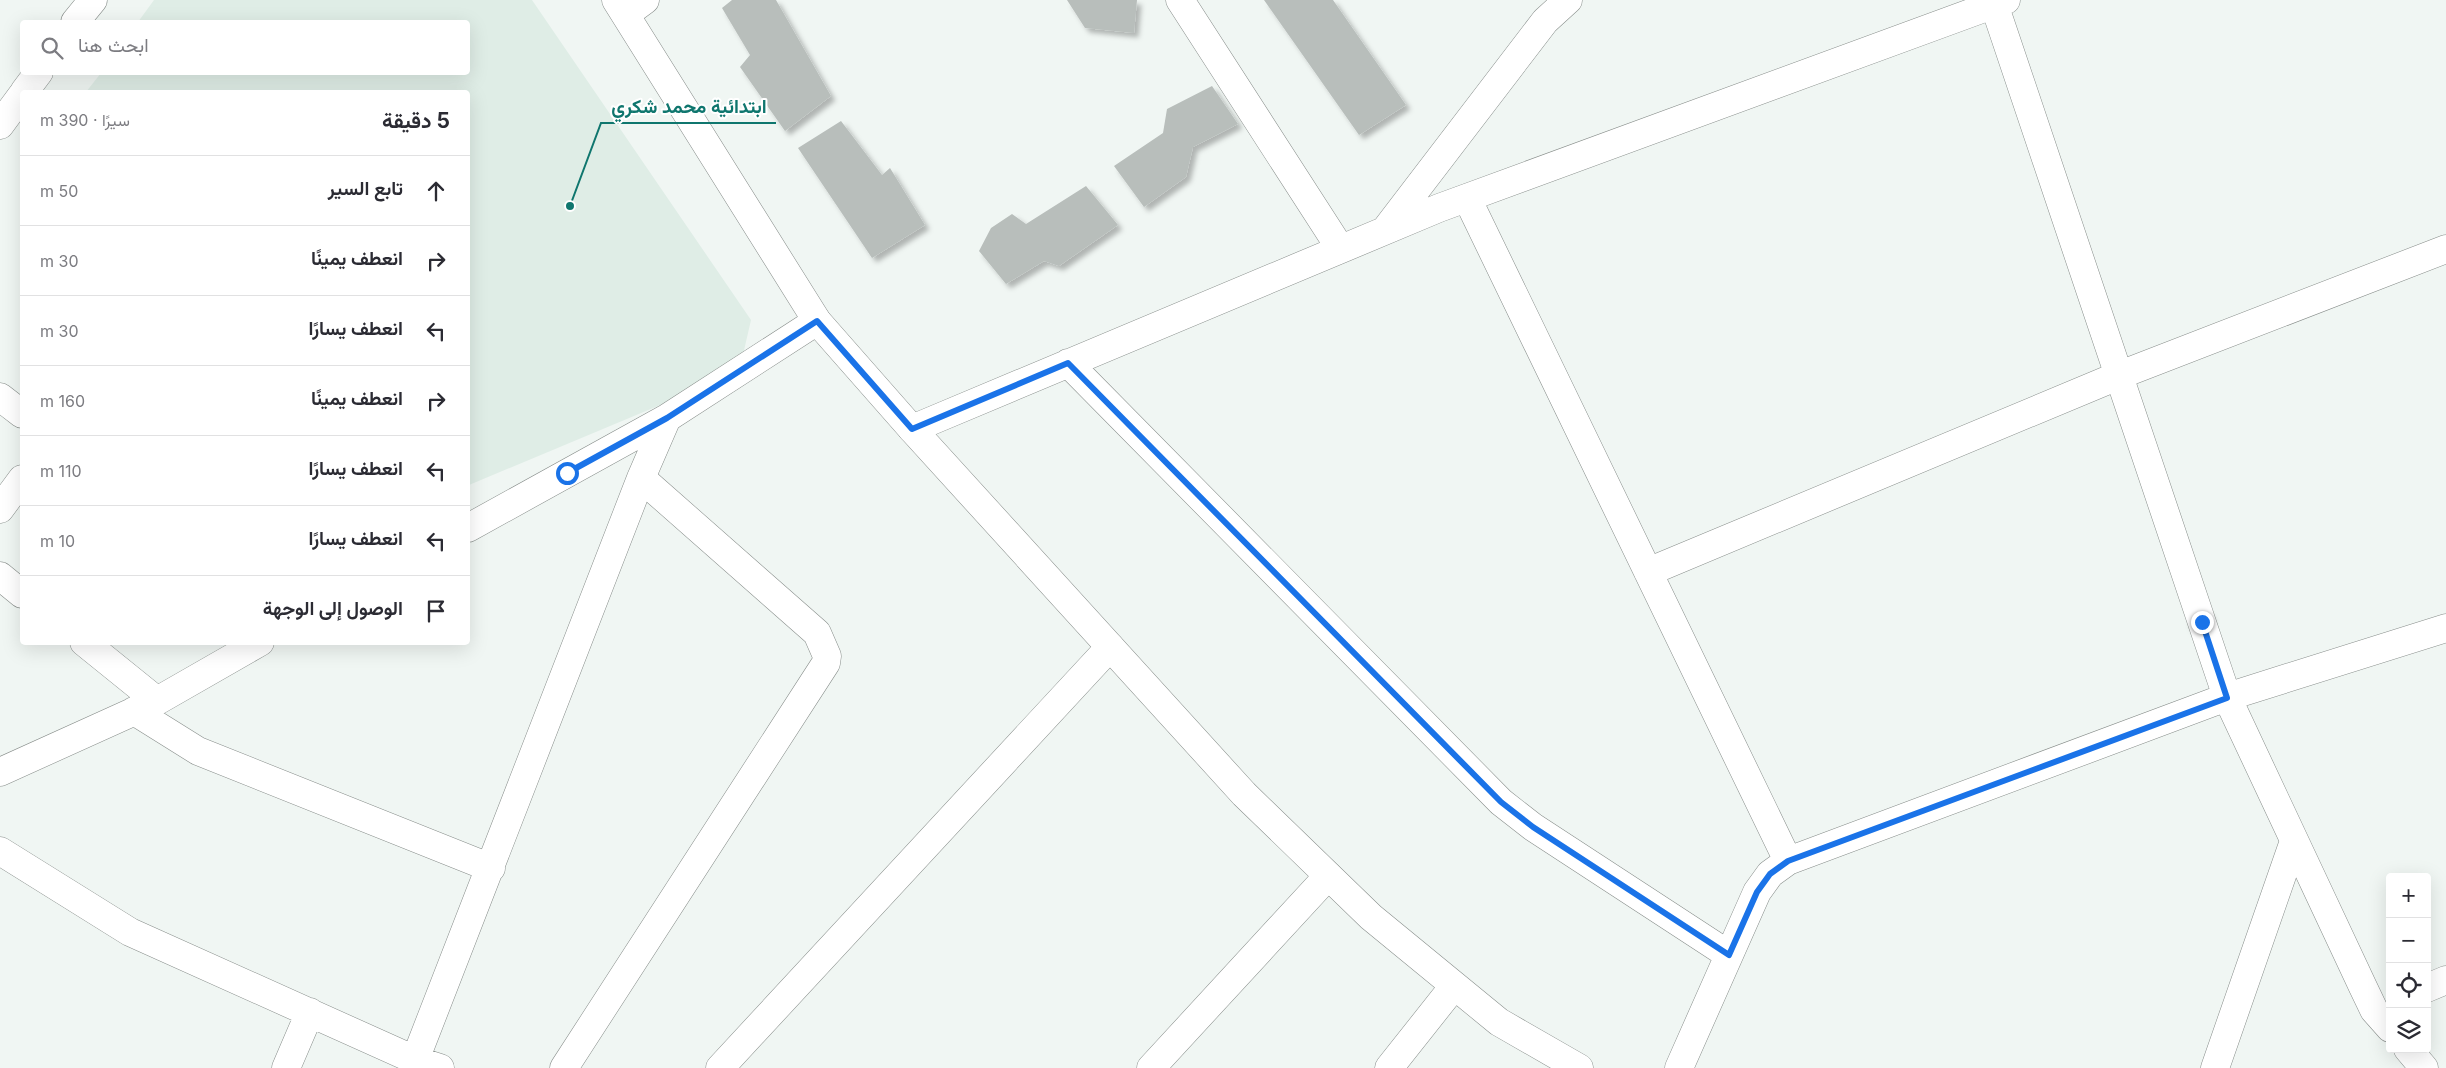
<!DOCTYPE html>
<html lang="ar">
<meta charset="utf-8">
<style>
:root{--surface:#fff;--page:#f7f7f7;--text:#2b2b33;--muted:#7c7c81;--line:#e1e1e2}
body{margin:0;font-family:Inter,Vazirmatn,sans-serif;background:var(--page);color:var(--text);direction:rtl}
.controls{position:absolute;right:15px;bottom:15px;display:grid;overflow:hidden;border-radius:5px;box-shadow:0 5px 20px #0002}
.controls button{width:45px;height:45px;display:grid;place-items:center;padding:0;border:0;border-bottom:1px solid var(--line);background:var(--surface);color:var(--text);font:25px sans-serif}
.stop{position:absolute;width:15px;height:15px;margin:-11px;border:4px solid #1a73e8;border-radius:50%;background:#fff}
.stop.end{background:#1a73e8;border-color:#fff;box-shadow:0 1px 5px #0008}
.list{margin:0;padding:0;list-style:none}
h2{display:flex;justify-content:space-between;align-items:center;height:65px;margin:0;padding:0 20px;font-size:21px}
h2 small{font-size:16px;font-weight:400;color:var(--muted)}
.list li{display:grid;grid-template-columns:32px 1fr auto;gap:15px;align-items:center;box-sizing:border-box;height:70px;padding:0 20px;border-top:1px solid var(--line)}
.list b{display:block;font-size:19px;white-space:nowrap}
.list em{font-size:16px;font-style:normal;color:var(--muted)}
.icon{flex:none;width:28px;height:28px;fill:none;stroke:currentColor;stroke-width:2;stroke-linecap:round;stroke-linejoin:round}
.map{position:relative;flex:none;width:2446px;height:1068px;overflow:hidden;direction:ltr}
.search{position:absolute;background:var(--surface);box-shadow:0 5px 20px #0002;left:20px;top:20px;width:450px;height:55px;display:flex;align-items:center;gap:12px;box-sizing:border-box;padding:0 18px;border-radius:5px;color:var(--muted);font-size:19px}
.panel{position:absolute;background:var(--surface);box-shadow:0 5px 20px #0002;left:20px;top:90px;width:450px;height:555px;border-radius:5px;direction:rtl}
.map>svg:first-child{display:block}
</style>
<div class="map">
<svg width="2446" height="1068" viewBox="0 0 2446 1068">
<defs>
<filter id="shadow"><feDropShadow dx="4.5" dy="4.5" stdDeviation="2.5" flood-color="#0004"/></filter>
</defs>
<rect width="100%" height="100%" fill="#f0f6f3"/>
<!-- built -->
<path fill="#dfede6" d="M154,0H532L751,320L739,372L469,485L468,484V92H86L101,73L468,72V22H138Z"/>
<!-- building -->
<path fill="#b8bebb" filter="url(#shadow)" d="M732,0H776L831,96L785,131L740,67L750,55L722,8Z
M1067,0H1137L1134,33L1085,28Z
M1264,0H1333L1406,105L1359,135Z
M1212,86L1238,124L1193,147L1186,177L1144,207L1114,166L1163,133L1167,109Z
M841,121L882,175L890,168L925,225L872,258L798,148Z
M1086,186L1118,225L1059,266L1044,261L1006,284L979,251L991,228L1012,214L1026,224Z"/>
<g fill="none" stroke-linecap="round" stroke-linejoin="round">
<defs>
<path id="minor" d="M1180,0L1340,248
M1994,4L2227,697L2363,987L2374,1010L2390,1028
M626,14L645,0
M75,22L93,0
M24,92L39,72
M0,125L22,95
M1467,198L1788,861
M1386,229L1545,21L1568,0
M1068,363L1501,802L1533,827L1729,955
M0,397L22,414
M912,429L1439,208L2006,0
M0,509L22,479
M468,528L667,418L817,321
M1648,572L2120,375L2446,249
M0,576L22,594
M84,642L157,701
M134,711L198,751L491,868
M0,772L157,701L260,642
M0,851L130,932L415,1060L440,1068
M2427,988L2446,980
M2408,1049L2424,1068
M415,1060L641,478L667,418
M286,1068L310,1012
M564,1068L826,663L827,656L817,633L641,478
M720,1068L1110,647
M1151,1068L1328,876
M1389,1068L1454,986
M1679,1068L1757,892L1770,874L1788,861L2227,697L2446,628
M2215,1068L2294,841"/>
<path id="tertiary" d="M616,0L817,321L912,429L1244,794L1371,917L1499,1022L1579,1068"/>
</defs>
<!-- minor casing -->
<use href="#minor" stroke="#878d8a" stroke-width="29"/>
<!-- tertiary casing -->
<use href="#tertiary" stroke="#878d8a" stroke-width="29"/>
<!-- minor -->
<use href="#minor" stroke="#fff" stroke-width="28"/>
<!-- tertiary -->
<use href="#tertiary" stroke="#fff" stroke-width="28"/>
</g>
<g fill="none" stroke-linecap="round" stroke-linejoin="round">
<!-- route -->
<path stroke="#1a73e8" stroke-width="6" d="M567,473L667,418L817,321L912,429L1068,363L1501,802L1533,827L1729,955L1757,892L1770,874L1788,861L2227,698L2202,622"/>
</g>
<!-- callouts -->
<path fill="none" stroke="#0f766e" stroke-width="2" d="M570 206L601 123H776"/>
<circle fill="#0f766e" stroke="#fff" stroke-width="2" cx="570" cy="206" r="5"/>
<g font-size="19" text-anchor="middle" font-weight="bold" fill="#0f766e" stroke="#fff" stroke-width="4" stroke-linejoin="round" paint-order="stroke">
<text x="689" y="113">ابتدائية محمد شكري</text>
</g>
</svg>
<div class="controls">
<button>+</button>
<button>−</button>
<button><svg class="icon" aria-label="locate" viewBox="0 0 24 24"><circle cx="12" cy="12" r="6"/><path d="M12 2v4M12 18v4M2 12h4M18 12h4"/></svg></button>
<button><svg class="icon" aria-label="layers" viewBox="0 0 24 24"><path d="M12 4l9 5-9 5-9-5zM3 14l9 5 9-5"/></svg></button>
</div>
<div class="stop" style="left:567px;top:473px"></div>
<div class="stop end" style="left:2202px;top:622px"></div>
<div class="search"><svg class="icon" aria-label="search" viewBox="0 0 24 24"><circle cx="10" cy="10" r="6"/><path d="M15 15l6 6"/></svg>ابحث هنا</div>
<section class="panel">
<h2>5 دقيقة<small>سيرًا · 390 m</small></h2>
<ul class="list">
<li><svg class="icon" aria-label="ahead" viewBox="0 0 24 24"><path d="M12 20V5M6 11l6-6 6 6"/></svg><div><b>تابع السير</b></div><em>50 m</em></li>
<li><svg class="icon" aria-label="right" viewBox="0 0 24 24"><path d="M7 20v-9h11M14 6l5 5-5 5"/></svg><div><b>انعطف يمينًا</b></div><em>30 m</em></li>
<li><svg class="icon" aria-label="left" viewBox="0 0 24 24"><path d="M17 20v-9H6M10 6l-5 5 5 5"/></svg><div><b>انعطف يسارًا</b></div><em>30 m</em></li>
<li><svg class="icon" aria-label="right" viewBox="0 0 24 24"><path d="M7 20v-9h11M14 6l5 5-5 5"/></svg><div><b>انعطف يمينًا</b></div><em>160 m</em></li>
<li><svg class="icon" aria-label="left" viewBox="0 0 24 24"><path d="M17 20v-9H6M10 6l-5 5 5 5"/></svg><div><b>انعطف يسارًا</b></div><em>110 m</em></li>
<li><svg class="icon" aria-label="left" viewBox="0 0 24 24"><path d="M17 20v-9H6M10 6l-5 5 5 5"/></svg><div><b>انعطف يسارًا</b></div><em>10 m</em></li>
<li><svg class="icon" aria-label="arrive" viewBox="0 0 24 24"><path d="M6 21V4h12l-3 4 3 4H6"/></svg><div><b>الوصول إلى الوجهة</b></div></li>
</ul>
</section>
</div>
